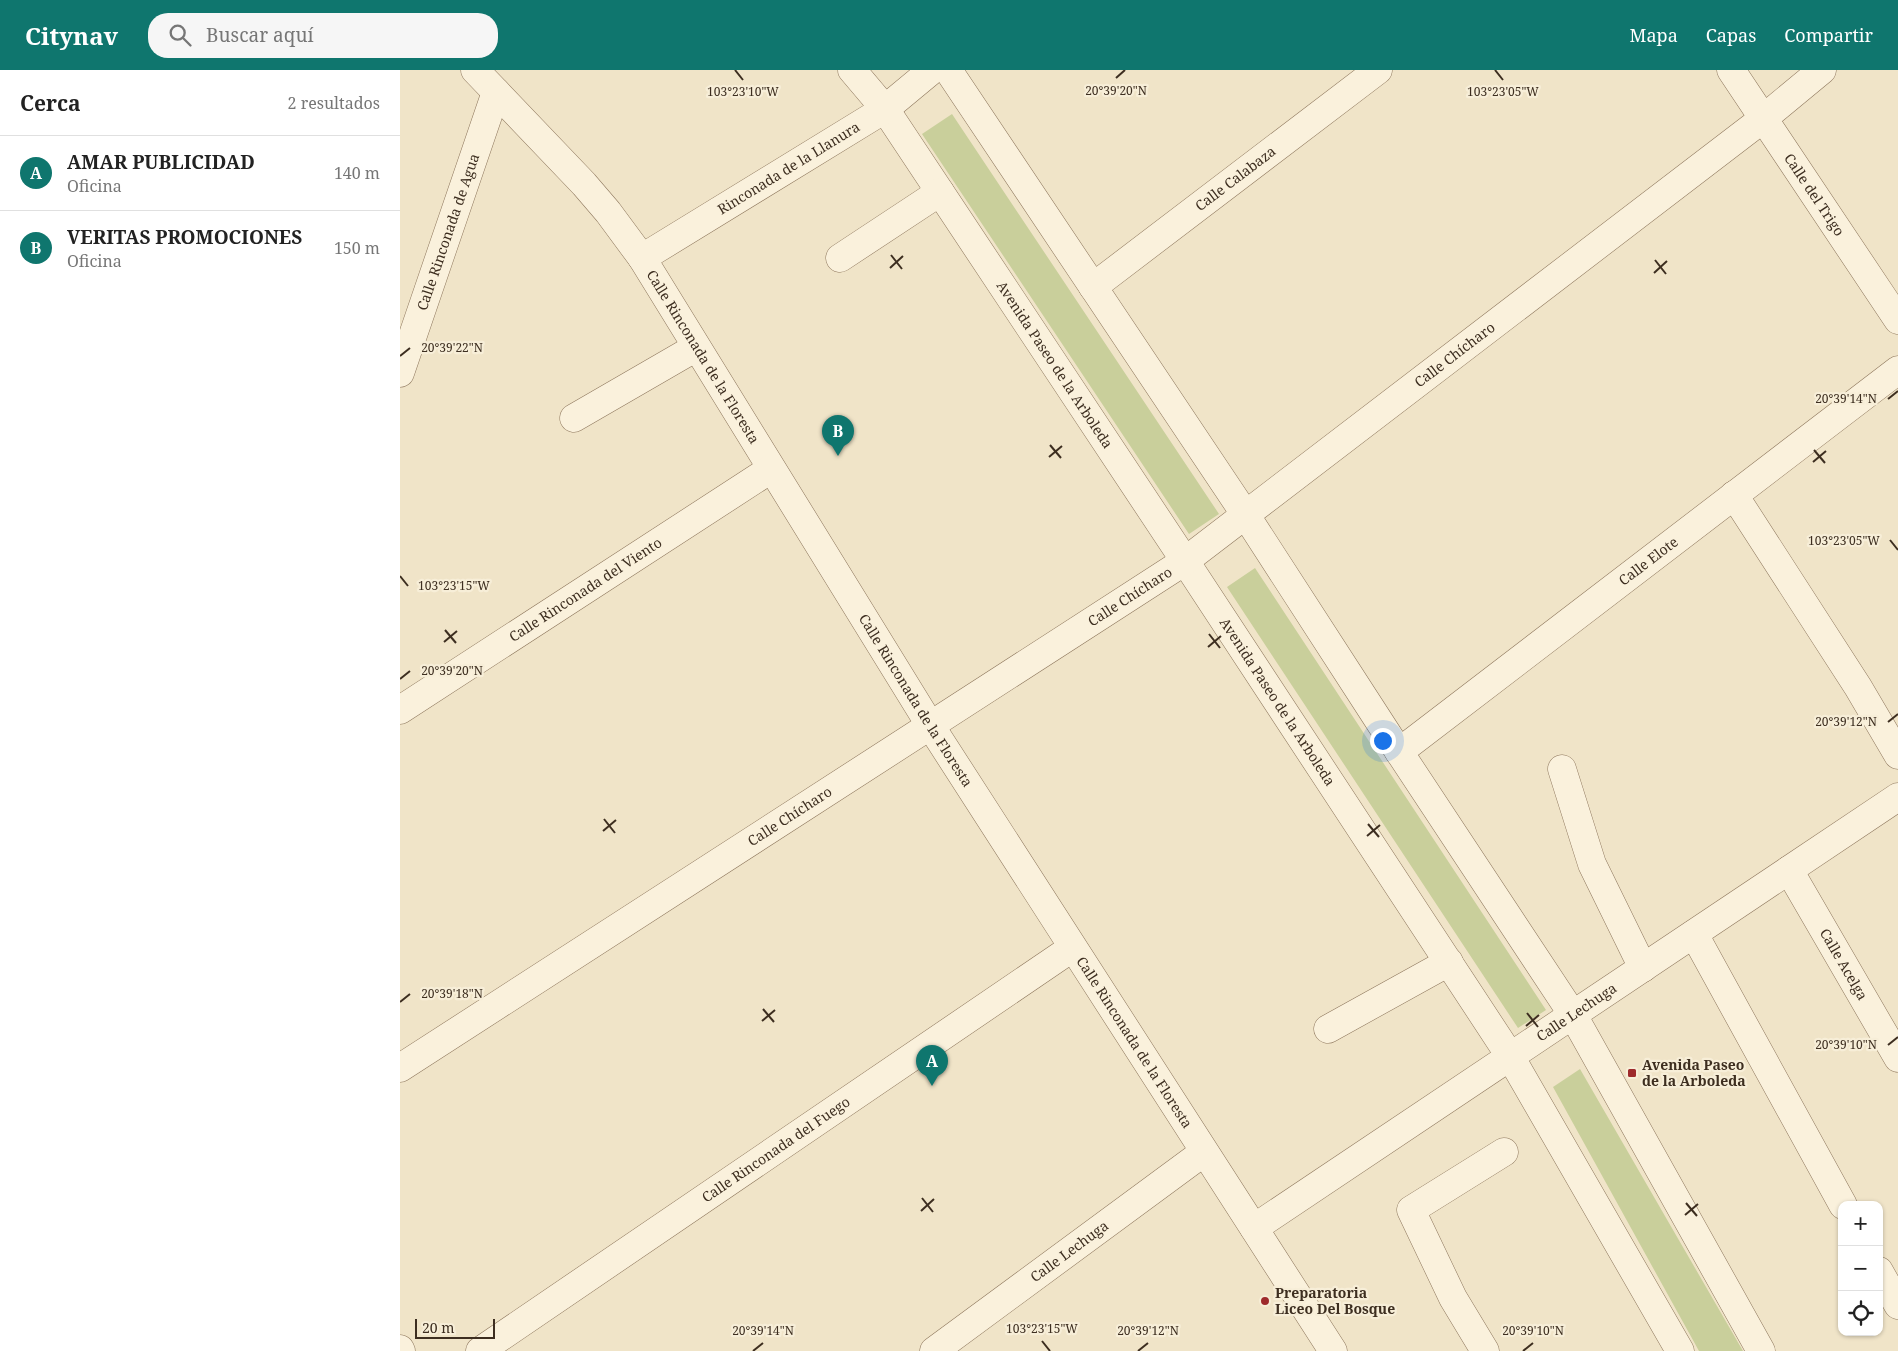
<!DOCTYPE html>
<html lang="es">
<meta charset="utf-8">
<style>
:root{--surface:#fff;--page:#f6f6f6;--text:#222;--muted:#767676;--line:#e0e0e0;--accent:#0f766e}
body{margin:0;font-family:"Noto Serif",serif;background:var(--page);color:var(--text)}
.controls{position:absolute;right:15px;bottom:15px;display:grid;overflow:hidden;border-radius:10px;box-shadow:0 1px 4px #0004}
.controls button{width:45px;height:45px;display:grid;place-items:center;padding:0;border:0;border-bottom:1px solid var(--line);background:var(--surface);color:var(--text);font:25px sans-serif}
.scale{position:absolute;left:15px;bottom:12px;width:80px;box-sizing:border-box;padding-left:5px;border:2px solid #3d2e20;border-top:0;font-size:14px;line-height:18px;white-space:nowrap;color:#3d2e20;-webkit-text-stroke:4px #f7eed8;paint-order:stroke}
.you{position:absolute;left:982px;top:670px;width:18px;height:18px;margin:-12px;border:4px solid #fff;border-radius:50%;background:#1a73e8;box-shadow:0 0 0 8px #1a73e833}
.badge{display:grid;place-items:center;width:32px;height:32px;border-radius:50%;background:var(--accent);color:#fff;font-size:16px;font-weight:700}
.pin{position:absolute;translate:-50% -41px;filter:drop-shadow(0 1px 2px #0008)}
.pin::after{content:'';position:absolute;top:26px;width:18px;height:15px;background:inherit;clip-path:polygon(0 0,100% 0,50% 100%)}
.list{margin:0;padding:0;list-style:none}
h2{display:flex;justify-content:space-between;align-items:center;height:65px;margin:0;padding:0 20px;font-size:21px}
h2 small{font-size:16px;font-weight:400;color:var(--muted)}
.list li{display:grid;grid-template-columns:32px 1fr auto;gap:15px;align-items:center;box-sizing:border-box;height:75px;padding:0 20px;border-top:1px solid var(--line)}
.list b{display:block;font-size:19px;white-space:nowrap}
.list p{margin:0;font-size:16px;white-space:nowrap;color:var(--muted)}
.list em{font-size:16px;font-style:normal;color:var(--muted)}
.icon{flex:none;width:28px;height:28px;fill:none;stroke:currentColor;stroke-width:2;stroke-linecap:round;stroke-linejoin:round}
.map{position:relative;flex:none;width:1498px;height:1281px;overflow:hidden}
header{display:flex;align-items:center;gap:30px;box-sizing:border-box;height:70px;padding:0 25px;background:var(--accent);color:#fff}
header strong{font-size:24px}
nav{display:flex;gap:28px;margin-inline-start:auto;font-size:18px}
.search{width:350px;height:45px;background:var(--page);display:flex;align-items:center;gap:12px;box-sizing:border-box;padding:0 18px;border-radius:20px;color:var(--muted);font-size:19px}
main{display:flex}
aside{flex:1;background:var(--surface)}
.map>svg:first-child{display:block}
</style>
<header>
<strong>Citynav</strong>
<div class="search"><svg class="icon" aria-label="search" viewBox="0 0 24 24"><circle cx="10" cy="10" r="6"/><path d="M15 15l6 6"/></svg>Buscar aquí</div>
<nav><a>Mapa</a><a>Capas</a><a>Compartir</a></nav>
</header>
<main>
<aside>
<h2>Cerca<small>2 resultados</small></h2>
<ul class="list">
<li><span class="badge">A</span><div><b>AMAR PUBLICIDAD</b><p>Oficina</p></div><em>140 m</em></li>
<li><span class="badge">B</span><div><b>VERITAS PROMOCIONES</b><p>Oficina</p></div><em>150 m</em></li>
</ul>
</aside>
<div class="map">
<svg width="1498" height="1281" viewBox="0 0 1498 1281">
<rect width="100%" height="100%" fill="#f0e4c8"/>
<!-- green -->
<path fill="#c9cf9b" d="M552,44L819,444L789,464L522,64Z
M855,498L1146,940L1118,958L827,517Z
M1180,999L1343,1281H1299L1153,1017Z"/>
<g fill="none" stroke-linecap="round" stroke-linejoin="round">
<defs>
<g id="minor">
<path id="s1" d="M75,0L184,114L208,142L242,188L530,655L933,1281"/>
<path id="s2" d="M452,0L485,39L785,491L1110,986L1280,1281"/>
<path d="M548,0L845,444L990,668L1173,945L1361,1281"/>
<path id="s3" d="M1331,0L1498,250"/>
<path id="s4" d="M242,188L485,39L532,0"/>
<path d="M440,188L540,122"/>
<path id="s5" d="M693,217L978,0"/>
<path id="s6" d="M0,303L96,22"/>
<path d="M174,348L295,278"/>
<path d="M1334,425L1458,617L1498,685"/>
<path id="s7" d="M0,640L371,399"/>
<path id="s8" d="M999,682L1498,300"/>
<path d="M1162,699L1192,794L1243,898"/>
<path id="s9" d="M1389,800L1498,988"/>
<path d="M1294,864L1443,1135"/>
<path d="M928,959L1049,892"/>
<path id="s10" d="M0,998L785,491L1364,48L1422,0"/>
<path id="s11" d="M854,1158L1498,727"/>
<path d="M1479,1201L1498,1235"/>
<path d="M0,1279L1,1281"/>
<path id="s12" d="M80,1281L672,878"/>
<path id="s13" d="M534,1281L804,1082"/>
<path d="M1085,1281L1053,1228L1011,1140L1104,1082"/>
</g>
</defs>
<!-- minor casing -->
<use href="#minor" stroke="#8d765c" stroke-width="29"/>
<!-- minor -->
<use href="#minor" stroke="#faf1dc" stroke-width="28"/>
</g>
<!-- ticks -->
<path fill="none" stroke="#3d2e20" stroke-width="2" d="M335,0L343,10M1095,0L1103,10M716,8L725,0M491,185L502,199M1255,190L1266,204M490,198L503,186M1254,203L1267,191M0,286L10,278M1488,329L1498,321M650,375L661,388M1414,380L1425,393M649,387L662,376M1413,392L1426,381M1490,470L1498,480M0,506L8,516M45,560L56,573M809,564L820,578M44,572L57,561M808,577L821,566M0,609L10,601M1488,652L1498,644M204,749L215,763M968,754L979,767M203,761L216,750M967,766L980,755M0,932L10,924M363,939L374,952M1127,943L1138,957M362,951L375,940M1126,956L1139,945M1488,975L1498,967M522,1128L533,1142M1286,1133L1297,1146M521,1141L534,1129M1285,1145L1298,1134M642,1271L650,1281M353,1281L363,1273M738,1281L748,1273M1123,1281L1133,1273"/>
<!-- markers -->
<g fill="#9e2a2b" stroke="#f7eed8" stroke-width="2">
<rect x="1227" y="998" width="10" height="10" rx="2.5"/>
<circle cx="865" cy="1231" r="5"/>
</g>
<g text-anchor="middle" stroke-width="4.5" stroke-linejoin="round" paint-order="stroke">
<!-- street labels -->
<g font-size="14" fill="#3d2e20" stroke="#f7eed8">
<text dy="5" stroke="none"><textPath href="#s4" startOffset="172">Rinconada de la Llanura</textPath></text>
<text dy="5" stroke="none"><textPath href="#s5" startOffset="179">Calle Calabaza</textPath></text>
<text dy="5" stroke="none"><textPath href="#s3" startOffset="150">Calle del Trigo</textPath></text>
<text dy="5" stroke="none"><textPath href="#s6" startOffset="149">Calle Rinconada de Agua</textPath></text>
<text dy="5" stroke="none"><textPath href="#s10" startOffset="1274">Calle Chícharo</textPath></text>
<text dy="5" stroke="none"><textPath href="#s1" startOffset="368">Calle Rinconada de la Floresta</textPath></text>
<text dy="5" stroke="none"><textPath href="#s2" startOffset="358">Avenida Paseo de la Arboleda</textPath></text>
<text dy="5" stroke="none"><textPath href="#s8" startOffset="314">Calle Elote</textPath></text>
<text dy="5" stroke="none"><textPath href="#s7" startOffset="221">Calle Rinconada del Viento</textPath></text>
<text dy="5" stroke="none"><textPath href="#s10" startOffset="869">Calle Chícharo</textPath></text>
<text dy="5" stroke="none"><textPath href="#s1" startOffset="772">Calle Rinconada de la Floresta</textPath></text>
<text dy="5" stroke="none"><textPath href="#s2" startOffset="762">Avenida Paseo de la Arboleda</textPath></text>
<text dy="5" stroke="none"><textPath href="#s10" startOffset="464">Calle Chícharo</textPath></text>
<text dy="5" stroke="none"><textPath href="#s9" startOffset="109">Calle Acelga</textPath></text>
<text dy="5" stroke="none"><textPath href="#s11" startOffset="388">Calle Lechuga</textPath></text>
<text dy="5" stroke="none"><textPath href="#s1" startOffset="1178">Calle Rinconada de la Floresta</textPath></text>
<text dy="5" stroke="none"><textPath href="#s12" startOffset="358">Calle Rinconada del Fuego</textPath></text>
<text dy="5" stroke="none"><textPath href="#s13" startOffset="168">Calle Lechuga</textPath></text>
</g>
<!-- poi labels -->
<g font-size="14" font-weight="bold" fill="#3d2e20" stroke="#f7eed8" text-anchor="start">
<text x="1242" y="1000">Avenida Paseo<tspan x="1242" dy="16">de la Arboleda</tspan></text>
<text x="875" y="1228">Preparatoria<tspan x="875" dy="16">Liceo Del Bosque</tspan></text>
</g>
</g>
<g font-size="12" text-anchor="middle" fill="#3d2e20" stroke="#f7eed8" stroke-width="4.5" stroke-linejoin="round" paint-order="stroke">
<text x="716" y="25">20°39'20"N</text>
<text x="343" y="26">103°23'10"W</text>
<text x="1103" y="26">103°23'05"W</text>
<text x="52" y="282">20°39'22"N</text>
<text x="1446" y="333">20°39'14"N</text>
<text x="1444" y="475">103°23'05"W</text>
<text x="54" y="520">103°23'15"W</text>
<text x="52" y="605">20°39'20"N</text>
<text x="1446" y="656">20°39'12"N</text>
<text x="52" y="928">20°39'18"N</text>
<text x="1446" y="979">20°39'10"N</text>
<text x="642" y="1263">103°23'15"W</text>
<text x="363" y="1265">20°39'14"N</text>
<text x="748" y="1265">20°39'12"N</text>
<text x="1133" y="1265">20°39'10"N</text>
</g>
</svg>
<div class="controls">
<button>+</button>
<button>−</button>
<button><svg class="icon" aria-label="locate" viewBox="0 0 24 24"><circle cx="12" cy="12" r="6"/><path d="M12 2v4M12 18v4M2 12h4M18 12h4"/></svg></button>
</div>
<div class="scale">20 m</div>
<div class="you"></div>
<div class="pin badge" style="left:532px;top:1016px">A</div>
<div class="pin badge" style="left:438px;top:386px">B</div>
</div>
</main>
